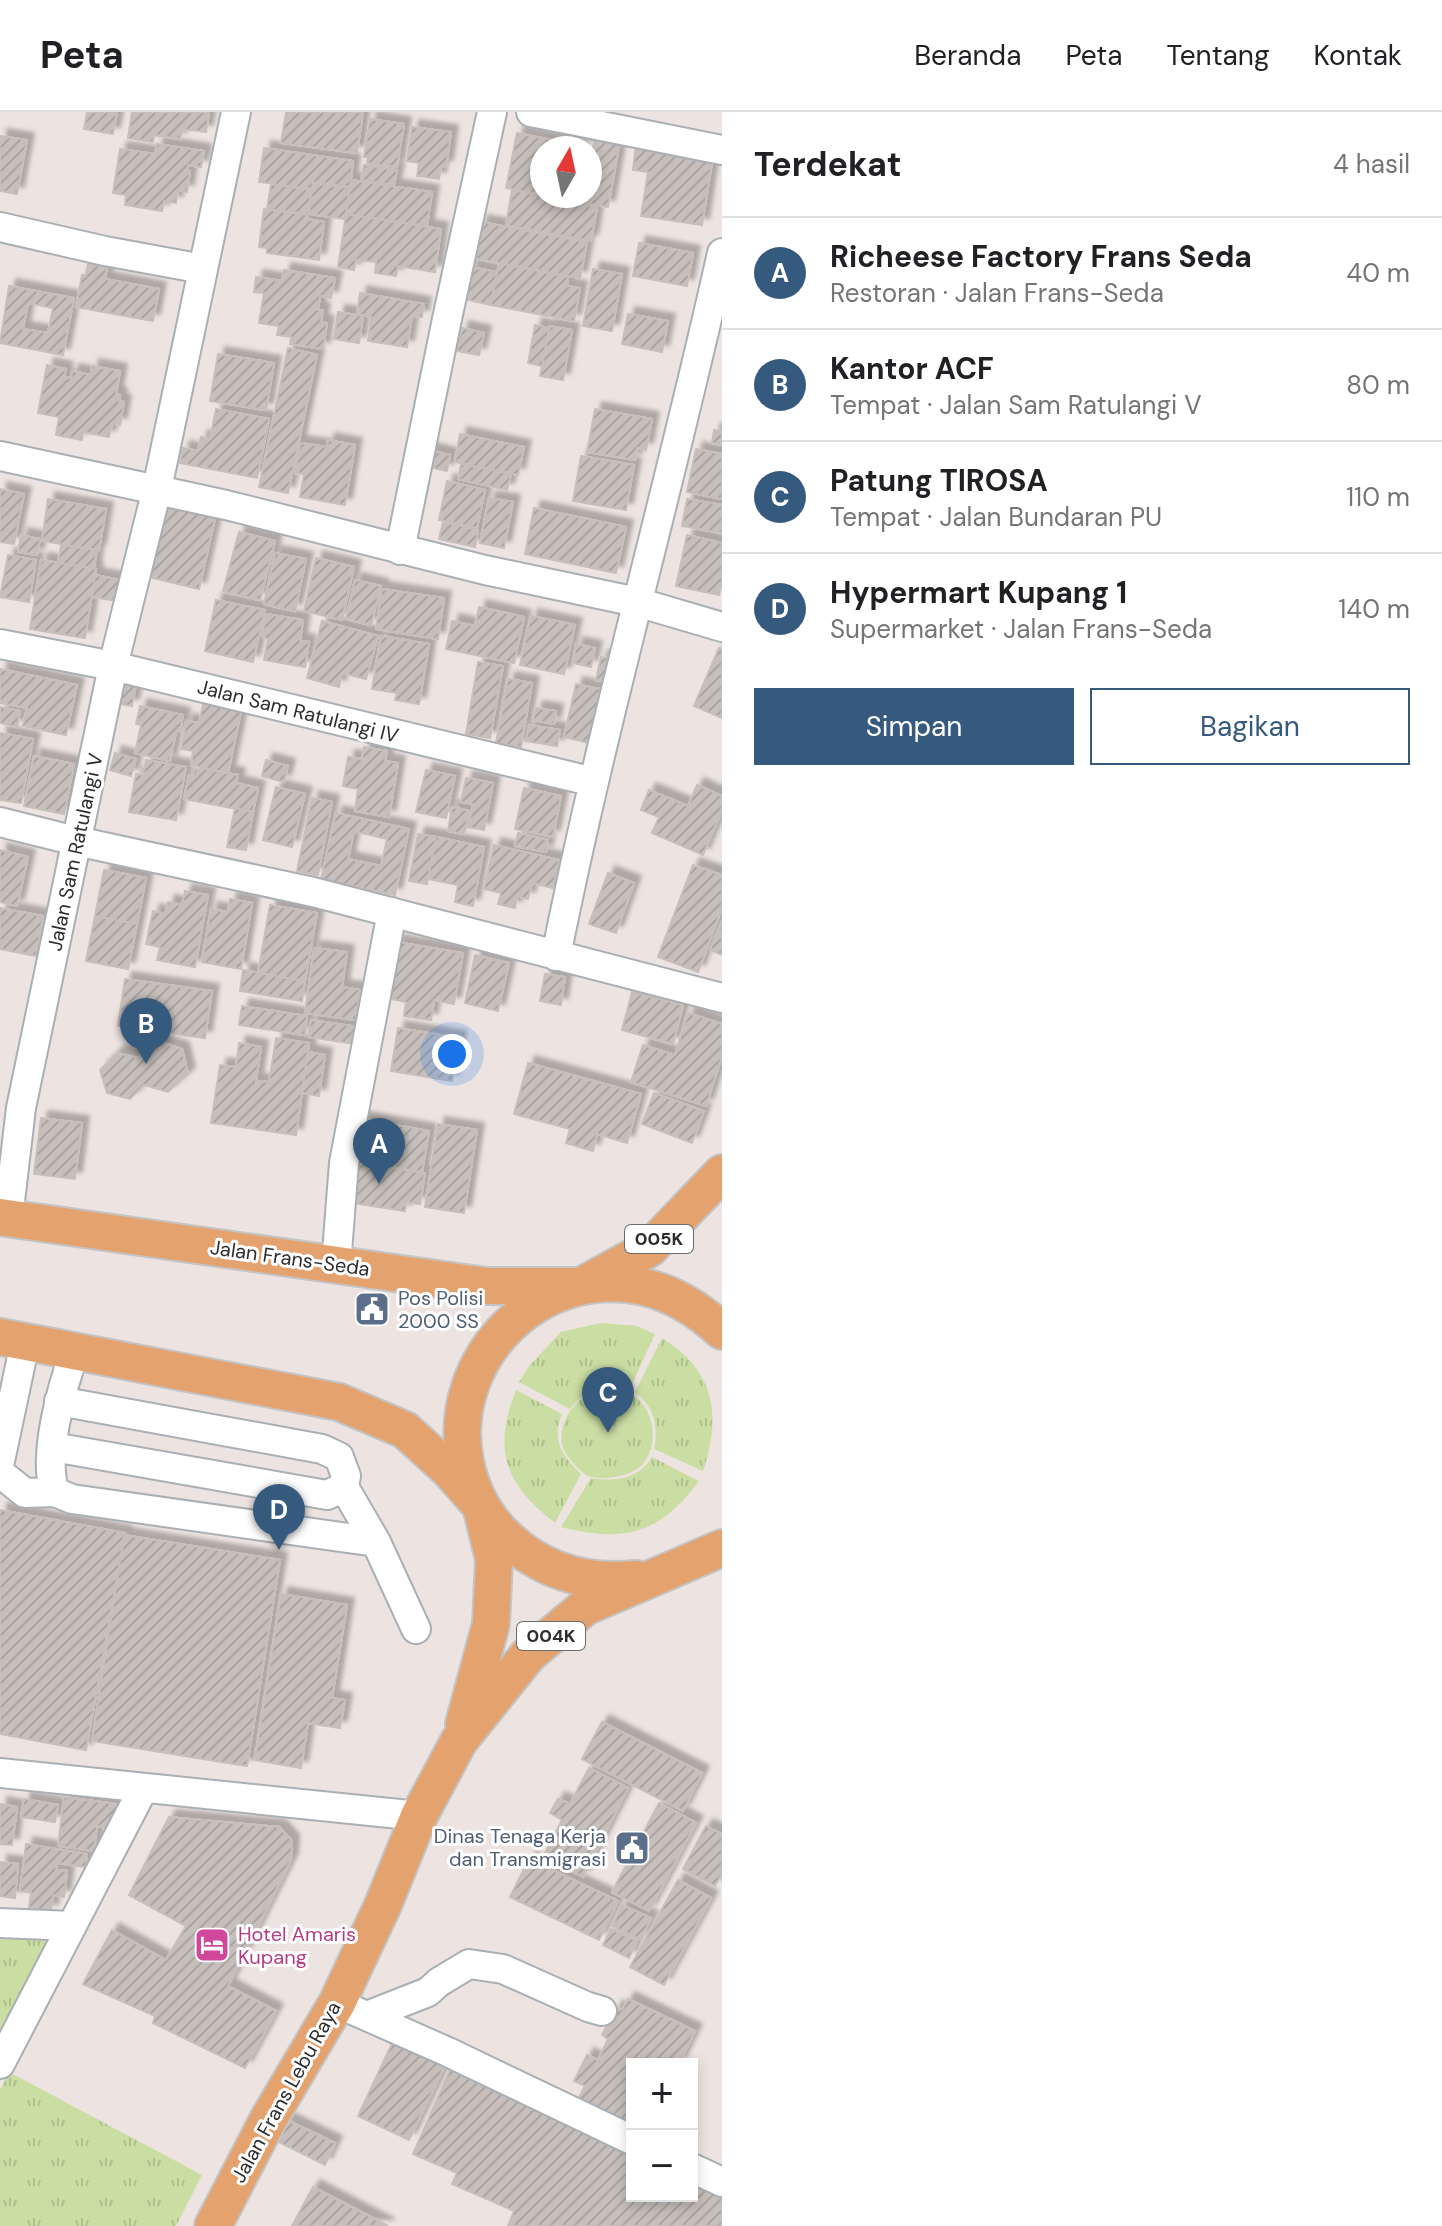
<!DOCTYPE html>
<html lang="id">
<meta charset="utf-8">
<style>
:root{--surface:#fff;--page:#f2f2f2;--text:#202124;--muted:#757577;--line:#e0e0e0;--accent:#365a7d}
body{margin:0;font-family:"DM Sans",sans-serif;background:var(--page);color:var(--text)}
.controls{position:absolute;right:24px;bottom:24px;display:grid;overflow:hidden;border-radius:0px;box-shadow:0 4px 12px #0003}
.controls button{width:72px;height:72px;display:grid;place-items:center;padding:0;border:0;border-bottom:2px solid var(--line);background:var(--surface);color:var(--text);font:40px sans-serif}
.compass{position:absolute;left:530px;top:24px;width:72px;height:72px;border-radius:50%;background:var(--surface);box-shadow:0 4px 12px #0003;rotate:9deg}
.you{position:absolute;left:452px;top:942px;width:28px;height:28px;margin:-20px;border:6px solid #fff;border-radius:50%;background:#1a73e8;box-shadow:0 0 0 12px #1a73e833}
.badge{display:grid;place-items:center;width:52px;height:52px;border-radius:50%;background:var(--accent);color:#fff;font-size:26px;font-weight:700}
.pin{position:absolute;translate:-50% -66px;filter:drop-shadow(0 2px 4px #0008)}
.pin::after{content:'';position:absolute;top:42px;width:28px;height:24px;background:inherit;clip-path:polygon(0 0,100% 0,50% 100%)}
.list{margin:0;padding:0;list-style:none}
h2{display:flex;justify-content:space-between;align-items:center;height:104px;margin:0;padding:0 32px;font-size:34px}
h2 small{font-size:26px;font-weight:400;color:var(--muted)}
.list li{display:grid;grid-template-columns:52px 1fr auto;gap:24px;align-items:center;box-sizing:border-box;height:112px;padding:0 32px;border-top:2px solid var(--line)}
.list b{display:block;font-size:30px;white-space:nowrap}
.list p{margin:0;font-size:26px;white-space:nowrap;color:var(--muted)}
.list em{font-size:26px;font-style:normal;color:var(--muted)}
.actions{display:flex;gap:16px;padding:24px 32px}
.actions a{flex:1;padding:18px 0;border:2px solid var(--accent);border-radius:0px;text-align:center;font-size:28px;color:var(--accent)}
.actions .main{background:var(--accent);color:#fff}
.map{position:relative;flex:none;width:722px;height:2114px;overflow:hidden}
header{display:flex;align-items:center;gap:48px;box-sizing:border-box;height:112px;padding:0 40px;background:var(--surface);border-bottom:2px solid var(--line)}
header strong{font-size:38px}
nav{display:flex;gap:44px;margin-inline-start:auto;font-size:28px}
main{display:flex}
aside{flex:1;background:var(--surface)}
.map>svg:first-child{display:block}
</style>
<header>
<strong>Peta</strong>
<nav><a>Beranda</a><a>Peta</a><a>Tentang</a><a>Kontak</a></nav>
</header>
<main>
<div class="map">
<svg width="722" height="2114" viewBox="0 0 722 2114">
<defs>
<pattern id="grass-tufts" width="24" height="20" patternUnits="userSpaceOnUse" patternTransform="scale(2)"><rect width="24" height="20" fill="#cadea3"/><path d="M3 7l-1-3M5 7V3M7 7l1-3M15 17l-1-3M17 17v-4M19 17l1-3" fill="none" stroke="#aebf8d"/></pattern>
<pattern id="building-hatch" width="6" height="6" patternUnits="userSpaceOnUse" patternTransform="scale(2)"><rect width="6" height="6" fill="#c6bfbc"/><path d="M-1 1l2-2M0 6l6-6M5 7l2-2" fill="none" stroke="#aaa4a2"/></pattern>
<filter id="shadow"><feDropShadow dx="7" dy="-7" stdDeviation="2" flood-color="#0004"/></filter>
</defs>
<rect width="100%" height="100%" fill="#ede4e1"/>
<!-- grass -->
<path fill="url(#grass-tufts)" d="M601,1211L637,1214L655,1222L630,1277C601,1276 590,1273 570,1297L519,1270L529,1254L561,1220Z
M662,1226C715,1259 722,1302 703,1359L654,1337C659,1314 654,1295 635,1280Z
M516,1278L562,1302C551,1329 562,1343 581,1362L555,1411C505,1372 492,1339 516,1278Z
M609,1278C617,1279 626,1279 633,1283C655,1297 660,1335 641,1354C629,1365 603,1369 588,1364C581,1361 571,1349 566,1342C553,1321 570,1290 591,1281C596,1278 603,1279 609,1278Z
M652,1345L699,1369C660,1422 624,1431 561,1415L591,1366C615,1370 639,1367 652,1345Z
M0,1825L52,1830L0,1931Z
M9,1960L202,2063L176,2114H0V1978Z"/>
<!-- building -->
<path fill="url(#building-hatch)" stroke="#c8bfba" stroke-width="2" fill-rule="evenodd" filter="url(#shadow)" d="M87,0H117L113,22L84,17Z
M132,0H209L206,20L182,17L180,27L154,23L153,30L128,26Z
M286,0H363L357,41L281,31Z
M370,7L404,12L397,55L367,51L368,45H364Z
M412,15L451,20L446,55H441L439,67L417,64L419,51L407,49Z
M517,21L586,35L585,36H542V83L506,76Z
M0,24L27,28L17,82L0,79Z
M595,25L620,29L608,95L583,91L584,84H590V52Z
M157,32L204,39L201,55L188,53L187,59H190L187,80L178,78L176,91L164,89L162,99L125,93L126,83L113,81L120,37L155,42Z
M636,33L652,36V40L712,50L702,113L641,104L648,60L633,58Z
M264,36L353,49L350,75L313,70L312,77L259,70Z
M364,53L397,58L394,73L361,68Z
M351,68L432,80L427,114L346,102Z
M313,71L350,76L345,107L309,102Z
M271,72L311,78L308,102L267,97Z
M512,78L597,95L591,129L506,113Z
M264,97L308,103L307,107L324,110L319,148L267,141V136L259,135Z
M346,102L441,117L435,160L398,154L396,164L375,161L376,150L356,148L354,158L338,155Z
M481,110L587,130L580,166L474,146Z
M639,131L693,141L687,174L633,164Z
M499,151L568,165L567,174L580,176L574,209L491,193Z
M88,152L107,155L105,167L159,177L153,209L76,195L82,163L86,164Z
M470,155L497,160L491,193L464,187Z
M593,157L622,162L612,219L583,214Z
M284,158L335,166L331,186L320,184L318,198H323L321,210L327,211L323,237L290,232L291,225L277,223L279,214L259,211L264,181L254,180L256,165L282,169Z
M9,174L74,186L63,243L0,231ZM28,191L53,196L48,221L23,217Z
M360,181L424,192L422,205L412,204L407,235L368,229L371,205L357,202Z
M338,200L363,204L359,231L334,227Z
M628,202L668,209L662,240L622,232Z
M535,213L549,216L542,254L528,251Z
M550,214L572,218L563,268L540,264Z
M462,216L484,221L479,243L457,239Z
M288,236L317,243L288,381L259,375Z
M218,242L274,251L266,298L210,289Z
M47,253L66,257L64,265L71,266L72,259L91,263L92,254L120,259L116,282L120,283L119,289L124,290L120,313L112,311L109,325L83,320L82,328L56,323L59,305L38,301Z
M216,297L269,307L257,366L180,351L183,336L198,339L201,325L210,327Z
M595,297L652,307L646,338L637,336L635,348L587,340Z
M714,318L722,319V333L712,331Z
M460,322L524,335L518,363L455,350Z
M328,328L355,333L345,393L300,385L304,362L295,361L300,331L327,335Z
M696,337L722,342V387L687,380Z
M429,338L450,343L447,359L425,354Z
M581,344L634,353L626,398L573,389Z
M461,352L511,362L507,378L458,367Z
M447,369L485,378L477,416L439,408Z
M0,377L24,382L14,432L0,430Z
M489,386L513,390L504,436L480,431Z
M48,387L106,397L99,438L42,429Z
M687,387L722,393V421L682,414Z
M166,390L216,402L199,477L149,465Z
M534,396L626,415L616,461L525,442Z
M443,410L478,418L475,435L439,427Z
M239,420L275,429L260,488L223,479Z
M21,423L40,427L37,443L18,440Z
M687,423L722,431V470L719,483L676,474Z
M61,433L97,438L94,456L58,451Z
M275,441L306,447L295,499L264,492Z
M8,443L36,448L29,490L0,485Z
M316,446L354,455L342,508L304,499Z
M41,448L96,457L85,526L30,517Z
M95,463L121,468L118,489L92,485Z
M355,468L381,474L371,513L346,507Z
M382,477L444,486L438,527L376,517Z
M216,488L265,498L253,550L205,539Z
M479,495L524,505L514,551L446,537L452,509L475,514Z
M266,502L303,508L300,529L309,530L305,555L264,548L268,527L262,525Z
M531,504L575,513L564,562L520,553Z
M322,509L378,524L366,567L342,561L339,575L307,566Z
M381,524L429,532L419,592L395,588L397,581L372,577Z
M576,532L595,536L591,555L573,551Z
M719,536L722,537V606L694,594Z
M601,545L618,548L613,571L596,568Z
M478,550L503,554L490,626L466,622Z
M0,557L77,573L66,623L23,614L27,596L0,591Z
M119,564L137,567L132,594L115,591Z
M508,567L532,571L521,635L496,631Z
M576,572L609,579L597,633L564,625Z
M205,583L243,590L228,661L191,653L193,639L181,637L186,609L199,611Z
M140,594L183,603L180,620H176L170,649L135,641L141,613L136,612Z
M0,595L20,599L17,615L0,611Z
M536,596L556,599L554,612L533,608Z
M529,613L560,618L557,634L526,629Z
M0,621L33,627L21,691L0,688Z
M364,635L387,639L385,649L398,651L389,705L355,699L358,677L343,674L348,645L362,647Z
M115,641L136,647L131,664L110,658Z
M34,644L74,652L64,702L24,694Z
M146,648L186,655L176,708L129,700L136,662L143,663Z
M266,648L288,654L284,670L262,664Z
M199,656L238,663L236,671L258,676L253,700L184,687L189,663L197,665Z
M426,658L455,664L446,706L416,700Z
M466,666L493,671L484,718L468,715L473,692L461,690Z
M697,673L722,684V698L703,743L652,721L659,705L641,698L649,678L688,694Z
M276,675L305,682L292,735L263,728Z
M524,676L561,684L553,725L515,717Z
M312,686L332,690L318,763L297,759Z
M452,695L469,699L464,722L448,719Z
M235,696L253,700L246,738L227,735Z
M336,701L409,717L395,783L321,767ZM354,719L387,727L381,754L348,747Z
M518,721L548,728L546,740L515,734Z
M418,722L436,725L427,772L409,769Z
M436,725L484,735L473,794L455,790L458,773L428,767Z
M494,733L559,748L553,776L532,771L528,787L517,784L515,796L498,792L501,781L484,777Z
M0,738L28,745L17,794L0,790Z
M693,753L722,763V796L698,860L658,845Z
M104,758L146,766L137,812L95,804Z
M608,761L634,771L616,821L589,812Z
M185,779L208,783L195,855L157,848L160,835L146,832L153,799L165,802L168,790L182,793Z
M230,787L252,791L241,857L202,850L211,797L228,800Z
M270,793L317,801L305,869L258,861Z
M0,796L43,804L36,844L0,837Z
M95,804L137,812L128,857L86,849Z
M722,809V843L710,838Z
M396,830L463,841L454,892L434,888L431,908L404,904L406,890L387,886Z
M314,836L347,840L342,875L360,878L356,908L305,901Z
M475,843L509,851L498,899L465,891Z
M243,858L305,869L302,889L240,879Z
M545,862L565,865L561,893L540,889Z
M125,867L212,879L205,926L118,914Z
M632,880L683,893L673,932L622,918Z
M242,894L307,904L305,923L239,913Z
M688,901L722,912V944L706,994L631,970L643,933L675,943Z
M311,908L359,915L356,932L308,925Z
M398,916L459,926L452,969L391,959Z
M276,926L309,931L296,1023L211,1011L220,953L236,955L239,931L261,935L256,969L269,970Z
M157,929L182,937L188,962L168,980L144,973L130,987L107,981L100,958L117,941L138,946Z
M308,940L325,943L319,984L302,981Z
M528,951L641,982L627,1031L597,1022L593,1039L566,1031L570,1017L514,1002Z
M654,981L704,999L692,1031L642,1012Z
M41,1006L82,1011L75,1067L34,1062Z
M357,1006L429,1019L422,1060L350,1048Z
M438,1012L477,1018L464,1101L425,1095Z
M352,1050L425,1061L420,1092L406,1090L405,1099L346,1090Z
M0,1398L125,1421L86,1638L0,1622Z
M124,1423L280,1448L247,1654L92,1629Z
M281,1482L347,1493L332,1586L345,1588L340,1616L308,1611L301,1656L255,1648Z
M602,1610L702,1661L683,1699L582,1647Z
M589,1656L628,1676L583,1765L543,1745L562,1708L550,1701L558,1687L570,1692Z
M64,1685L117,1692L114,1717L97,1714L94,1739L58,1734Z
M24,1687L58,1693L55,1710L21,1705Z
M659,1691L696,1711L649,1799L612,1780Z
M0,1692L17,1695L12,1733L0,1732Z
M169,1705L279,1715L292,1729L291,1748L228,1874L276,1899L245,1956L153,1911L155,1904L83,1872L112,1818L166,1848L186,1814L129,1783Z
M706,1714L722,1722V1761L715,1774L683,1757Z
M26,1732L87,1742L86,1755L57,1751L56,1758L67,1759L64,1785L53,1783L51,1799L29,1796L31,1781L20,1779Z
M529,1747L618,1789L599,1828L510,1785Z
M0,1750L18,1752L15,1786L0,1784Z
M678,1768L711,1786L664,1873L630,1855Z
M622,1793L651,1806L641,1828L612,1814Z
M611,1817L637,1829L629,1846L603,1833Z
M628,1887L695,1919L679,1952H632V2024L574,1996L585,1974L574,1969L587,1943L598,1948L608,1927L602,1923L616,1895L622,1898Z
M395,1925L447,1949L409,2028L358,2004Z
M450,1958L632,2038V2084H692V2064L722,2077V2114H508L514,2099L452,2072L457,2061L413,2042Z
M287,2008L335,2031L325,2053L277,2029Z
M313,2075L388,2114H292Z"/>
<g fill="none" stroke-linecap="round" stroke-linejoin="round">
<defs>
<path id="minor" d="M531,0L722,38
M0,115L105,139L203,157
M0,344L226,393L485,458L637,490L722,515
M400,438L447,207L492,0
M0,532L113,554L594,670
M0,710L76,729L313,780L722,886
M556,844C603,608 670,376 722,141
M8,1106L21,996L113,554L157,377L236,0
M336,1153L344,1051L392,800
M59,1289L322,1337L339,1345L346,1364L344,1375L376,1430L416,1517
M53,1335L327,1383L344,1375
M0,1349L25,1231
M0,1361L25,1381L55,1380L72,1387L376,1430
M55,1380C42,1346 62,1274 75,1240
M0,1661L419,1704
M0,1811L72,1814
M337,1891L448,1940L632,2028
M367,1904L428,1880L439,1870L469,1852L503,1857L588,1895L602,1899
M0,1952L143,1677
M692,2056L722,2070"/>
<path id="major" d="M0,1105L486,1174H581L650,1136L722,1061
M0,1225L339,1290L405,1318L450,1359L481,1394L494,1447L491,1512L464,1612
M636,1467C588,1472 545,1461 508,1427C486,1407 471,1379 465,1349C445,1246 540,1151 644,1175C675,1182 699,1198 722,1219
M213,2114L269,2006L337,1891L383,1793L419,1704L459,1629L528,1543L585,1495L722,1436"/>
</defs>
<!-- minor casing -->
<use href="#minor" stroke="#aaafb4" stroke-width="32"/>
<!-- major casing -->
<use href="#major" stroke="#c4c4c4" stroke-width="40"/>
<!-- minor -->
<use href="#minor" stroke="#fff" stroke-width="28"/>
<!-- major -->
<use href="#major" stroke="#e4a26f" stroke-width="36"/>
</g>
<!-- icons -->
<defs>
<symbol id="civic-square" viewBox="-11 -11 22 22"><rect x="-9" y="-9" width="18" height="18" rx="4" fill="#5c6f8a" stroke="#fff"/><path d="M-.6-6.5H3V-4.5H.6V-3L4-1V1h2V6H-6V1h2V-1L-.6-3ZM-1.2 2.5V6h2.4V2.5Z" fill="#fff"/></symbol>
<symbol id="hotel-square" viewBox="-11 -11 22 22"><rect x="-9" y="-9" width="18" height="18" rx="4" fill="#d1479c" stroke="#fff"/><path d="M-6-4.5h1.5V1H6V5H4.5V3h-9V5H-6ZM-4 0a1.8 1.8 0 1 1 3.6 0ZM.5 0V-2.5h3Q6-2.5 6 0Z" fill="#fff"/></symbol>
</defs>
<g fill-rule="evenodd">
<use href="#civic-square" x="352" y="1177" width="40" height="40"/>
<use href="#civic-square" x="612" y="1716" width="40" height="40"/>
<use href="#hotel-square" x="192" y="1813" width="40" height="40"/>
</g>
<g text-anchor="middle" stroke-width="6" stroke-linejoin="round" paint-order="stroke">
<!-- shield labels -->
<g fill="#fff" stroke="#6c6c6c" stroke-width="2">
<rect x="625" y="1113" width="68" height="28" rx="6"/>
<rect x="517" y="1510" width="68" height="28" rx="6"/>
</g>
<g font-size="18" font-weight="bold" fill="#2d2d2d">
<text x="659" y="1133">005K</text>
<text x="551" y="1530">004K</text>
</g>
<!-- street labels -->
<g font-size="20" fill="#2d2d2d" stroke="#fff">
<text transform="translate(298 599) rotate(14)" y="7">Jalan Sam Ratulangi IV</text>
<text transform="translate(75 740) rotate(-78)" y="7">Jalan Sam Ratulangi V</text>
<text transform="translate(290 1146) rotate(8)" y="7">Jalan Frans-Seda</text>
<text transform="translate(286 1980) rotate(-61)" y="7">Jalan Frans Lebu Raya</text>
</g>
<!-- service labels -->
<g font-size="20" fill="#4e5e75" stroke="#fff" text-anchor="start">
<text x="398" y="1193">Pos Polisi<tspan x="398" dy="23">2000 SS</tspan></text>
<text x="606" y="1731" text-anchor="end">Dinas Tenaga Kerja<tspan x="606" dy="23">dan Transmigrasi</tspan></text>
</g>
<!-- hotel labels -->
<g font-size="20" fill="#b23c85" stroke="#fff" text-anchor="start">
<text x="238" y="1829">Hotel Amaris<tspan x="238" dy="23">Kupang</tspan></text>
</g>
</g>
</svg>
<div class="controls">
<button>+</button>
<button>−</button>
</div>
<svg class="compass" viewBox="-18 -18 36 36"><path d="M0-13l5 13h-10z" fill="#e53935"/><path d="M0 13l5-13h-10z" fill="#757577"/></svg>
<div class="you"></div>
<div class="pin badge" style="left:379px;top:1072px">A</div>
<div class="pin badge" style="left:146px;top:952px">B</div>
<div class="pin badge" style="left:608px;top:1321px">C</div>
<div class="pin badge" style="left:279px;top:1438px">D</div>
</div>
<aside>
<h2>Terdekat<small>4 hasil</small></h2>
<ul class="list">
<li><span class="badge">A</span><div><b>Richeese Factory Frans Seda</b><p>Restoran · Jalan Frans-Seda</p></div><em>40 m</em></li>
<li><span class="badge">B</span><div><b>Kantor ACF</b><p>Tempat · Jalan Sam Ratulangi V</p></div><em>80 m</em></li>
<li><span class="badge">C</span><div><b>Patung TIROSA</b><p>Tempat · Jalan Bundaran PU</p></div><em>110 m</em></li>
<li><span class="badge">D</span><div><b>Hypermart Kupang 1</b><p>Supermarket · Jalan Frans-Seda</p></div><em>140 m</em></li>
</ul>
<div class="actions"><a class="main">Simpan</a><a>Bagikan</a></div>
</aside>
</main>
